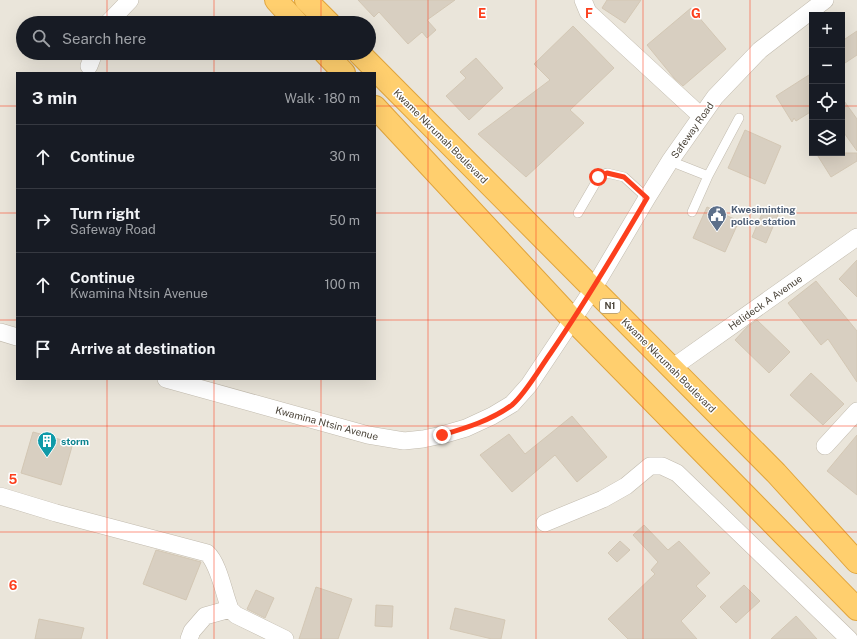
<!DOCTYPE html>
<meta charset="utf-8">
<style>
:root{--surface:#171b24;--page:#242831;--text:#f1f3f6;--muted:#9ea1a6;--line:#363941}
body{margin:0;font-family:"Public Sans",sans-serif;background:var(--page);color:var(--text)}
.controls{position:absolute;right:12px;top:12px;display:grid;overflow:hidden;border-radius:0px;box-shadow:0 4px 16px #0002}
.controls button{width:36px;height:36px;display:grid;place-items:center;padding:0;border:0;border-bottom:1px solid var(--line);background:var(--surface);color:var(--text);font:20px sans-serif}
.stop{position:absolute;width:12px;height:12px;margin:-9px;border:3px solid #fc3f1d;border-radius:50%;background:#fff}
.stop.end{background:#fc3f1d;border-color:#fff;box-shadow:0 1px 4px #0008}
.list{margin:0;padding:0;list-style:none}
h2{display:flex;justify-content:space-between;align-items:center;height:52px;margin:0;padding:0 16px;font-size:17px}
h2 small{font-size:13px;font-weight:400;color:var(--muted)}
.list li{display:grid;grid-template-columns:26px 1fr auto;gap:12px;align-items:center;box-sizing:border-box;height:64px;padding:0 16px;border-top:1px solid var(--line)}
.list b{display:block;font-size:15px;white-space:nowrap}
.list p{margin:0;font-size:13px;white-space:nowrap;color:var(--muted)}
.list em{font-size:13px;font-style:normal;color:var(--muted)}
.icon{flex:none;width:22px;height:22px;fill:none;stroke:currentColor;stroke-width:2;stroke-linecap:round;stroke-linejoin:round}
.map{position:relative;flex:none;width:857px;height:639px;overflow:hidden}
.search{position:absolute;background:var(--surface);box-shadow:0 4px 16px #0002;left:16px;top:16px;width:360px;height:44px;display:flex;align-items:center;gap:10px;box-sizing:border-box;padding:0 14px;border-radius:22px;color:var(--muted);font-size:15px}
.panel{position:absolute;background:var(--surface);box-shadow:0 4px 16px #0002;left:16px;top:72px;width:360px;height:308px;border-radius:0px}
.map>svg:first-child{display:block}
</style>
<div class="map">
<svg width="857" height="639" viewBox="0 0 857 639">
<rect width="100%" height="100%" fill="#f6f3ec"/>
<!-- residential -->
<path fill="#eae5da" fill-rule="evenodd" d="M0,0H857V639H0ZM812,15H842V153H812ZM23,23H369V53H23ZM17,73H375V379H17Z"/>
<!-- building -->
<path fill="#d8cfc1" stroke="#d3c7b4" d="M358,0H455L427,20L436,30L427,38L422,32L408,44L379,12L374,17Z
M607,0H641L625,23L602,8Z
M691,8L726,49L683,86L674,78L647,45Z
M573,26L614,68L570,110L584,123L526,177L478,134L550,80L534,64Z
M857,31V55L842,65V41Z
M476,58L503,88L469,120L446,96L466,78L460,72Z
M812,73V111L796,121L794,118L792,122L776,96Z
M842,98L857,119V151L842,130Z
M745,130L781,146L765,184L728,168Z
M816,153H857V161L831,177Z
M707,207L739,221L725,252L693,238Z
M764,209L778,215L766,243L752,237Z
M857,260V297L839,279Z
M816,281L857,331V382L828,339L821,345L788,303Z
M757,320L790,352L769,373L735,340L747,327Z
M811,373L844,404L823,425L790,395Z
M572,416L607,457L577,482L555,455L512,492L480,455L509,434L525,454Z
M33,432L73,443L61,485L21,473Z
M857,435V495L827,471Z
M644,525L668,550L679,541L710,573L696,586L706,596L681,621L697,639H628L608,619L655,574L651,570L658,562L633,535Z
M620,541L630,550L617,562L608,553Z
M156,550L201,562L186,600L143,584Z
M744,585L760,601L736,623L720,607Z
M316,587L352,599L338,639H299Z
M256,590L274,598L265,618L247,609Z
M376,605L393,606L392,627L375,626Z
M455,608L505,620L501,639H492L450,629Z
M796,616L817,639H771Z
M39,619L84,628L81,639H35Z"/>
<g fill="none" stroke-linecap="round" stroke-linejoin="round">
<defs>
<path id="lane" d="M670,161L708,176L692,212
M708,176L739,118
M578,213L599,177L607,173L624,177L647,198"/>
<path id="street" d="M583,0L588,12L701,116
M108,23L130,0
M89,66L94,53
M0,332L17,337
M672,368L857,237
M166,379L368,435L404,441L423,439L442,435L466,428L492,416L512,404L529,385L593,289L647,198L670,161L715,97L760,50L825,0
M825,446L857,411
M0,496L56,513L207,553C218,563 223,589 228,603L230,609L236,615L285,639
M545,523L603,499L626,486L650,466H662L677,473L849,639
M189,639L192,631L205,616L230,609"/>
<path id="highway" d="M276,0L297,23
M306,0L329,23
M325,53L344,73
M359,53L776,473L857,562
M375,107L573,320L857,609"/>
</defs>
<!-- lane casing -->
<use href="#lane" stroke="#c2bbae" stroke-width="10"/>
<!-- street casing -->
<use href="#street" stroke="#c2bbae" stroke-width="18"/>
<!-- highway casing -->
<use href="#highway" stroke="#e0a43c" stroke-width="24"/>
<!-- lane -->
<use href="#lane" stroke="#fff" stroke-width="9"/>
<!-- street -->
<use href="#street" stroke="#fff" stroke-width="17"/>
<!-- highway -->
<use href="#highway" stroke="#ffcf6e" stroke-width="22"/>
</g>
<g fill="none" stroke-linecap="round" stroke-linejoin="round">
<!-- route -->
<path stroke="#fc3f1d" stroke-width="5" d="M442,435C466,428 492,420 512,405C525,394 540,368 550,354C585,303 616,251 647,198L624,177L607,173L598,177"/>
</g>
<!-- grid -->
<path fill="none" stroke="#fc3f1d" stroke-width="1" stroke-opacity="0.55" d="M107,0V23M214,0V23M321,0V23M428,0V639M536,0V639M643,0V639M750,0V639M107,53V73M214,53V73M321,53V73M0,106H17M375,106H812M842,106H857M0,213H17M375,213H857M0,320H17M375,320H857M107,379V639M214,379V639M321,379V639M0,426H857M0,532H857"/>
<!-- icons -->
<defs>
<symbol id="civic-pin" viewBox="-11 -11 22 30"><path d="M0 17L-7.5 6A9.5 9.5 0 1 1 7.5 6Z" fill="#5c6f8a" stroke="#fff"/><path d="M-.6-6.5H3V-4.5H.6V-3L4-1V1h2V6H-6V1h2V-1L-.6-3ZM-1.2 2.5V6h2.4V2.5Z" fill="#fff"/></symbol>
<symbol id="building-pin" viewBox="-11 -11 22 30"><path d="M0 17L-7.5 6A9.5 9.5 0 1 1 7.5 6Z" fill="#0f9aa8" stroke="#fff"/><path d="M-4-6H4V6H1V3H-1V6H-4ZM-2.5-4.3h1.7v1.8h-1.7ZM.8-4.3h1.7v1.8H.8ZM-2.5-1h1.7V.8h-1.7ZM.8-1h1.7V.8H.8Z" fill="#fff"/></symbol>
</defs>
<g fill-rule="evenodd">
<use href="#civic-pin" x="706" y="204" width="22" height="30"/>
<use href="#building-pin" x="36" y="430" width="22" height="30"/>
</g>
<g text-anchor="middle" stroke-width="3" stroke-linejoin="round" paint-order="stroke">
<!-- shield labels -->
<rect fill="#fff" stroke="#817c74" stroke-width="1" x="600" y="299" width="20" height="14" rx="3"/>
<g font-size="9" font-weight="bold" fill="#4b4439">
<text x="610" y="309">N1</text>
</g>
<!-- street labels -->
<g font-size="10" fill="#4b4439" stroke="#fff">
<text transform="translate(692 130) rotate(-55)" y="4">Safeway Road</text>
<text transform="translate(441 136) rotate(45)" y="4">Kwame Nkrumah Boulevard</text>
<text transform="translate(765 302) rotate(-35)" y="4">Helideck A Avenue</text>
<text transform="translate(669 365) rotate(45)" y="4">Kwame Nkrumah Boulevard</text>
<text transform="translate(327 423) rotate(15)" y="4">Kwamina Ntsin Avenue</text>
</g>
<!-- service labels -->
<g font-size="10" font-weight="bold" fill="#4e5e75" stroke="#fff" text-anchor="start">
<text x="731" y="213">Kwesiminting<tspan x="731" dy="12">police station</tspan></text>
</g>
<!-- culture labels -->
<g font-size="10" font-weight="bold" fill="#0d838f" stroke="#fff" text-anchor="start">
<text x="61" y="445">storm</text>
</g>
</g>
<g font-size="13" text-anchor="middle" font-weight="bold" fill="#fc3f1d" stroke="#fff" stroke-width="3" stroke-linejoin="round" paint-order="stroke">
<text x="482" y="18">E</text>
<text x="589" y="18">F</text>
<text x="696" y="18">G</text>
<text x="13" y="484">5</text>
<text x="13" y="590">6</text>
</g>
</svg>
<div class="controls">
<button>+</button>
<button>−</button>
<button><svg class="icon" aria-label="locate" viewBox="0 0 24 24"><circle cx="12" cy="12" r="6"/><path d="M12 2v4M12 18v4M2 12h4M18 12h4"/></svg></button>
<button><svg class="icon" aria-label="layers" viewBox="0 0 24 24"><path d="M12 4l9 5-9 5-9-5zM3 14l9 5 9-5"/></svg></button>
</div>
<div class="stop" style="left:598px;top:177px"></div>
<div class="stop end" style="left:442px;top:435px"></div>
<div class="search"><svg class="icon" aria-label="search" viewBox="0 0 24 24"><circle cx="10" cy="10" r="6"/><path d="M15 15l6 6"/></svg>Search here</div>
<section class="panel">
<h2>3 min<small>Walk · 180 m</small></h2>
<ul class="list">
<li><svg class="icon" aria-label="ahead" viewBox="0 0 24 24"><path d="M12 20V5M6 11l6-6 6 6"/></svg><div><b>Continue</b></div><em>30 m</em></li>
<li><svg class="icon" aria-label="right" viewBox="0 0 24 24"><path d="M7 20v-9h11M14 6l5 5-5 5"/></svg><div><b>Turn right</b><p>Safeway Road</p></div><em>50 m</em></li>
<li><svg class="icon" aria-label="ahead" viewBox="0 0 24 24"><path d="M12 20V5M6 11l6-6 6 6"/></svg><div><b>Continue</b><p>Kwamina Ntsin Avenue</p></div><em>100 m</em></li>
<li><svg class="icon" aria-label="arrive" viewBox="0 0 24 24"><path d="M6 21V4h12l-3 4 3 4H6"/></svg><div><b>Arrive at destination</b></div></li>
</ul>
</section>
</div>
